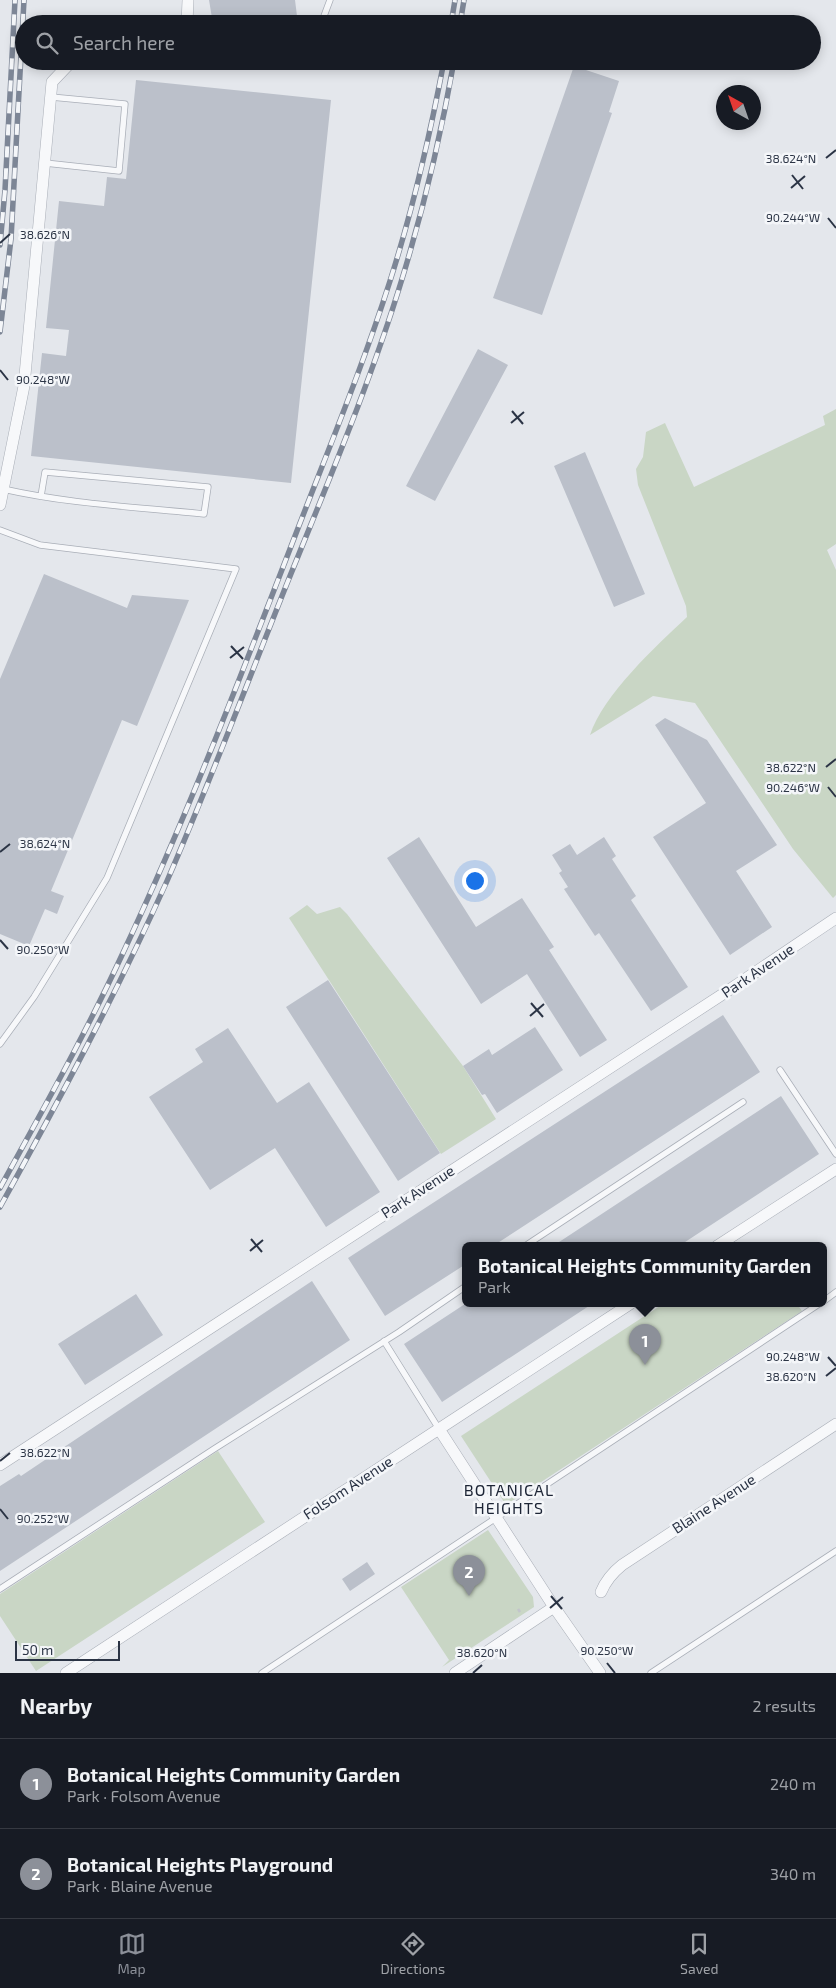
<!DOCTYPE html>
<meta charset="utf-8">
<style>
:root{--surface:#171b24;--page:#20242c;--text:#f1f3f6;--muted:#9ea1a6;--line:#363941;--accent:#8c9099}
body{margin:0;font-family:"Exo 2",sans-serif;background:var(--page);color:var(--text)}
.compass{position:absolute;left:716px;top:85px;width:45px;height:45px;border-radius:50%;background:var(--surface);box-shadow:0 2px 12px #0003;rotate:320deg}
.scale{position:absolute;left:15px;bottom:12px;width:105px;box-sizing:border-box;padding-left:5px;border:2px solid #2b3445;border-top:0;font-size:14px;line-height:18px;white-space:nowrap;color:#2b3445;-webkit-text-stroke:4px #f4f6f9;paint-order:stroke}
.you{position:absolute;left:474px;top:880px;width:18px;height:18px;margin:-12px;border:4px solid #fff;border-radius:50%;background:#1a73e8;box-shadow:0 0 0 8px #1a73e833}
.badge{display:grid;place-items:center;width:32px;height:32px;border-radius:50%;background:var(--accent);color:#fff;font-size:16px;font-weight:700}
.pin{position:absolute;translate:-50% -41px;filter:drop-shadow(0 1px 2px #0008)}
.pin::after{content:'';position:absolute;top:26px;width:18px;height:15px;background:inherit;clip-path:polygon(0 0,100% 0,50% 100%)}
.popup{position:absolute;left:462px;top:1242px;width:365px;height:65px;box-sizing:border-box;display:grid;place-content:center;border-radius:8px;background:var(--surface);filter:drop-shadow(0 1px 4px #0005);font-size:16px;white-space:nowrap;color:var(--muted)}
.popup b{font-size:19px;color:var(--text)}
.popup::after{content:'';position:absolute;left:50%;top:100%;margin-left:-10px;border:10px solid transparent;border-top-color:var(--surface)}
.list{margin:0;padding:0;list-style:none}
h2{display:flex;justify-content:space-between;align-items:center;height:65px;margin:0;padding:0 20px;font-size:21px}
h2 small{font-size:16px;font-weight:400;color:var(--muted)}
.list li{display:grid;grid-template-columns:32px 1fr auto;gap:15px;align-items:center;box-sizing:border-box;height:90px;padding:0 20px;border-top:1px solid var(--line)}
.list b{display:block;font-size:19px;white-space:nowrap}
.list p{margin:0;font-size:16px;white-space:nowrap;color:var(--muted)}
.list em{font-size:16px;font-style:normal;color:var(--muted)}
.icon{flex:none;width:28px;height:28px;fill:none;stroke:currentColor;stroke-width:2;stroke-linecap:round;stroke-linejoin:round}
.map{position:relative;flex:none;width:836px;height:1673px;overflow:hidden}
.search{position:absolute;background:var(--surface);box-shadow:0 2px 12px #0003;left:15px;right:15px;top:15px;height:55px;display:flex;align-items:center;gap:12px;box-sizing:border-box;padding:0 18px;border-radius:28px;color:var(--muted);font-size:19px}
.sheet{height:245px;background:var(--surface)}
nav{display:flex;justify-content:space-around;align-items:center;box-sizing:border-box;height:70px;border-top:1px solid var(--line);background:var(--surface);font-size:14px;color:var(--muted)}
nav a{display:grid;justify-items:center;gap:2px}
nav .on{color:var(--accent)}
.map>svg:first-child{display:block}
</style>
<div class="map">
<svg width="836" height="1673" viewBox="0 0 836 1673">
<rect width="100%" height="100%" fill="#e4e7ec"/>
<!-- green -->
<path fill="#c9d6c5" d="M836,409V544L827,550L836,570V895L833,898L793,849L695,703L653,696L590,735C603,695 656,646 687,617L686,606L638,485L636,469L643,457L646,432L665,423L694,487L825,425L823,416Z
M307,905L317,914L340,907L347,914L463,1066L496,1119L441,1154L289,918Z
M663,1304H797L802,1311L506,1505L461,1436Z
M218,1451L265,1522L36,1671L0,1616V1594Z
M488,1530L533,1597L534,1607L442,1667L449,1660L401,1587Z"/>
<!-- building -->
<path fill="#bbc0ca" d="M209,0H295L298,24H213Z
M574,66L619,81L609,112L612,113L542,315L493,298Z
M136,80L331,100L291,483L31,456L42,353L66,356L69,330L46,328L59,201L104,206L107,177L126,179Z
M478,349L508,365L435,501L406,486Z
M585,452L645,594L614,607L554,466Z
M44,574L127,608L132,595L189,600L137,726L122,720L51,891L64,896L57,914L45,909L29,946L0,934V679Z
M665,718L707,740L777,845L736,871L772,927L730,955L653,837L706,803L655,725Z
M419,837L476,927L522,898L554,947L549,950L607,1040L580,1057L527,974L481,1004L387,858Z
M604,837L616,856L612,859L636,896L631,900L688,987L651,1011L599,933L595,936L564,889L568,887L559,873L562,871L552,855L570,844L577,855Z
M328,980L440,1153L398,1181L286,1007Z
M723,1015L760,1072L493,1246H466V1264L385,1316L348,1258Z
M535,1027L563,1070L497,1113L485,1094L482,1095L463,1066L489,1049L492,1055Z
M228,1028L277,1103L309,1082L380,1192L326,1227L275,1148L210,1190L149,1097L203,1062L195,1049Z
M781,1096L819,1154L679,1246H553Z
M312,1281L350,1340L0,1571V1486L19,1474L21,1476Z
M136,1294L163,1335L85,1385L58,1344Z
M465,1304H592L442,1402L404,1344Z
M367,1562L375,1574L350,1591L342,1579Z"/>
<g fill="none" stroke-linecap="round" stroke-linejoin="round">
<defs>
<path id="lane" d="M321,24L330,0
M263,61H276
M45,163L119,171L125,104L51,97
M3,489C69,504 137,507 204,514L208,487L45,472L41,496
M0,530L40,545L236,569L107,878L34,997L0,1044
M780,1070L836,1154
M525,1246L743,1102
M824,1301L836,1292
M384,1341L439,1429
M0,1589L214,1449L399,1332L466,1286
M262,1673L819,1304
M651,1673L836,1551"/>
<path id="street" d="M187,24L188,0
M0,505L24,386L52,82L72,61
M717,1246L836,1169
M439,1429L554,1607L600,1673
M0,1465L723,994L836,918
M601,1592C606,1580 612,1573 622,1565L836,1424
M66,1673L630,1304
M455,1673L554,1607"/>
</defs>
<!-- lane casing -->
<use href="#lane" stroke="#a9aeb7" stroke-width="7"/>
<!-- street casing -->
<use href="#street" stroke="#a9aeb7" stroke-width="12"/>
<!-- path -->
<path stroke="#c2c5cb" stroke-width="2.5" stroke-dasharray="4 4" stroke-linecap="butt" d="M518,1609L520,1612"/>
<!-- lane -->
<use href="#lane" stroke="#f7f8fa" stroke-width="5.5"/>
<!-- street -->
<use href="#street" stroke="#f7f8fa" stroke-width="11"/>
<defs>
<path id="rail" d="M451,24L455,0
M460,24L464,0
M0,245L5,190L15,0
M0,332L11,239L24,0
M0,1188C42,1111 85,1035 122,955C184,823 237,686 290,549C324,460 361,372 390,281C413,209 430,135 444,61
M0,1207C59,1100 117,993 167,881C210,782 248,681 288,581C328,482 371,381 402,279C424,207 441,135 454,61"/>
</defs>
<!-- rail casing -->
<use href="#rail" stroke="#7d8696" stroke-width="5.5"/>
<!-- rail -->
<use href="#rail" stroke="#f4f6f9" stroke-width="4" stroke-dasharray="11" stroke-linecap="butt"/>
</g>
<!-- ticks -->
<path fill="none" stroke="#2b3445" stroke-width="2" d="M826,158L836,150M792,175L803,189M791,188L805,176M828,218L836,228M0,243L10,234M0,370L8,380M512,411L523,424M511,423L524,412M231,646L243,659M230,658L244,647M826,767L836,759M828,787L836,797M0,852L10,844M0,940L8,949M531,1003L543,1017M530,1016L544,1004M251,1239L262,1252M250,1251L263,1240M828,1357L836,1366M826,1376L836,1368M0,1461L10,1453M0,1509L8,1519M551,1596L562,1609M550,1608L563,1597M607,1663L615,1673M473,1673L482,1665"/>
<g text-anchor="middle" stroke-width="5" stroke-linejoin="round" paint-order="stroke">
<!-- street labels -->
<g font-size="15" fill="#2b3445" stroke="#f4f6f9">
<text transform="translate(758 971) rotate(-34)" y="5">Park Avenue</text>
<text transform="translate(418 1192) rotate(-33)" y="5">Park Avenue</text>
<text transform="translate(348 1488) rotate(-33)" y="5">Folsom Avenue</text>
<text transform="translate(714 1504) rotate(-33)" y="5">Blaine Avenue</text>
</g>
<!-- neighbourhood labels -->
<g font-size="16" letter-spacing="1" fill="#1d2536" stroke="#f4f6f9">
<text x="509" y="1496">BOTANICAL<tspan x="509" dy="18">HEIGHTS</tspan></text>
</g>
</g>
<g font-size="12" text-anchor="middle" fill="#2b3445" stroke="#f4f6f9" stroke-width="5" stroke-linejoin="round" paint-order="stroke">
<text x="791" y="163">38.624°N</text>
<text x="793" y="222">90.244°W</text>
<text x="45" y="239">38.626°N</text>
<text x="43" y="384">90.248°W</text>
<text x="791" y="772">38.622°N</text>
<text x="793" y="792">90.246°W</text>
<text x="45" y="848">38.624°N</text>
<text x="43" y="954">90.250°W</text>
<text x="793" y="1361">90.248°W</text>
<text x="791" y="1381">38.620°N</text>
<text x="45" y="1457">38.622°N</text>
<text x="43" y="1523">90.252°W</text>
<text x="607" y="1655">90.250°W</text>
<text x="482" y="1657">38.620°N</text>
</g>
</svg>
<svg class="compass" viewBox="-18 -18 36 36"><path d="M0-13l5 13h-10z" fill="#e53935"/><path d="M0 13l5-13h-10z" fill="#9ea1a6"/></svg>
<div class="scale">50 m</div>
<div class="you"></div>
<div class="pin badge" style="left:645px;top:1365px">1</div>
<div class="popup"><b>Botanical Heights Community Garden</b>Park</div>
<div class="pin badge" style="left:469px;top:1596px">2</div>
<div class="search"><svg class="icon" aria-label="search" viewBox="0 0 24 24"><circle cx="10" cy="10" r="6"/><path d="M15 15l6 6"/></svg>Search here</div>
</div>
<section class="sheet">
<h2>Nearby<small>2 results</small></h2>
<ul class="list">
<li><span class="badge">1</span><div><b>Botanical Heights Community Garden</b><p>Park · Folsom Avenue</p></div><em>240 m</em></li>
<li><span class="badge">2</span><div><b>Botanical Heights Playground</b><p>Park · Blaine Avenue</p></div><em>340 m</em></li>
</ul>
</section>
<nav>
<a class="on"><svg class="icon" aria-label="map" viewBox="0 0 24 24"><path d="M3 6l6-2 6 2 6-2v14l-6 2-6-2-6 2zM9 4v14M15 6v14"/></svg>Map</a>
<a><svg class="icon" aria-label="directions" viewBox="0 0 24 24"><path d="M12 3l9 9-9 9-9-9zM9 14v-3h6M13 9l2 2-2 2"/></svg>Directions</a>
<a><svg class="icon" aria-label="saved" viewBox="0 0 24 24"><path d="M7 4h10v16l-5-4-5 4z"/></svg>Saved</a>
</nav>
